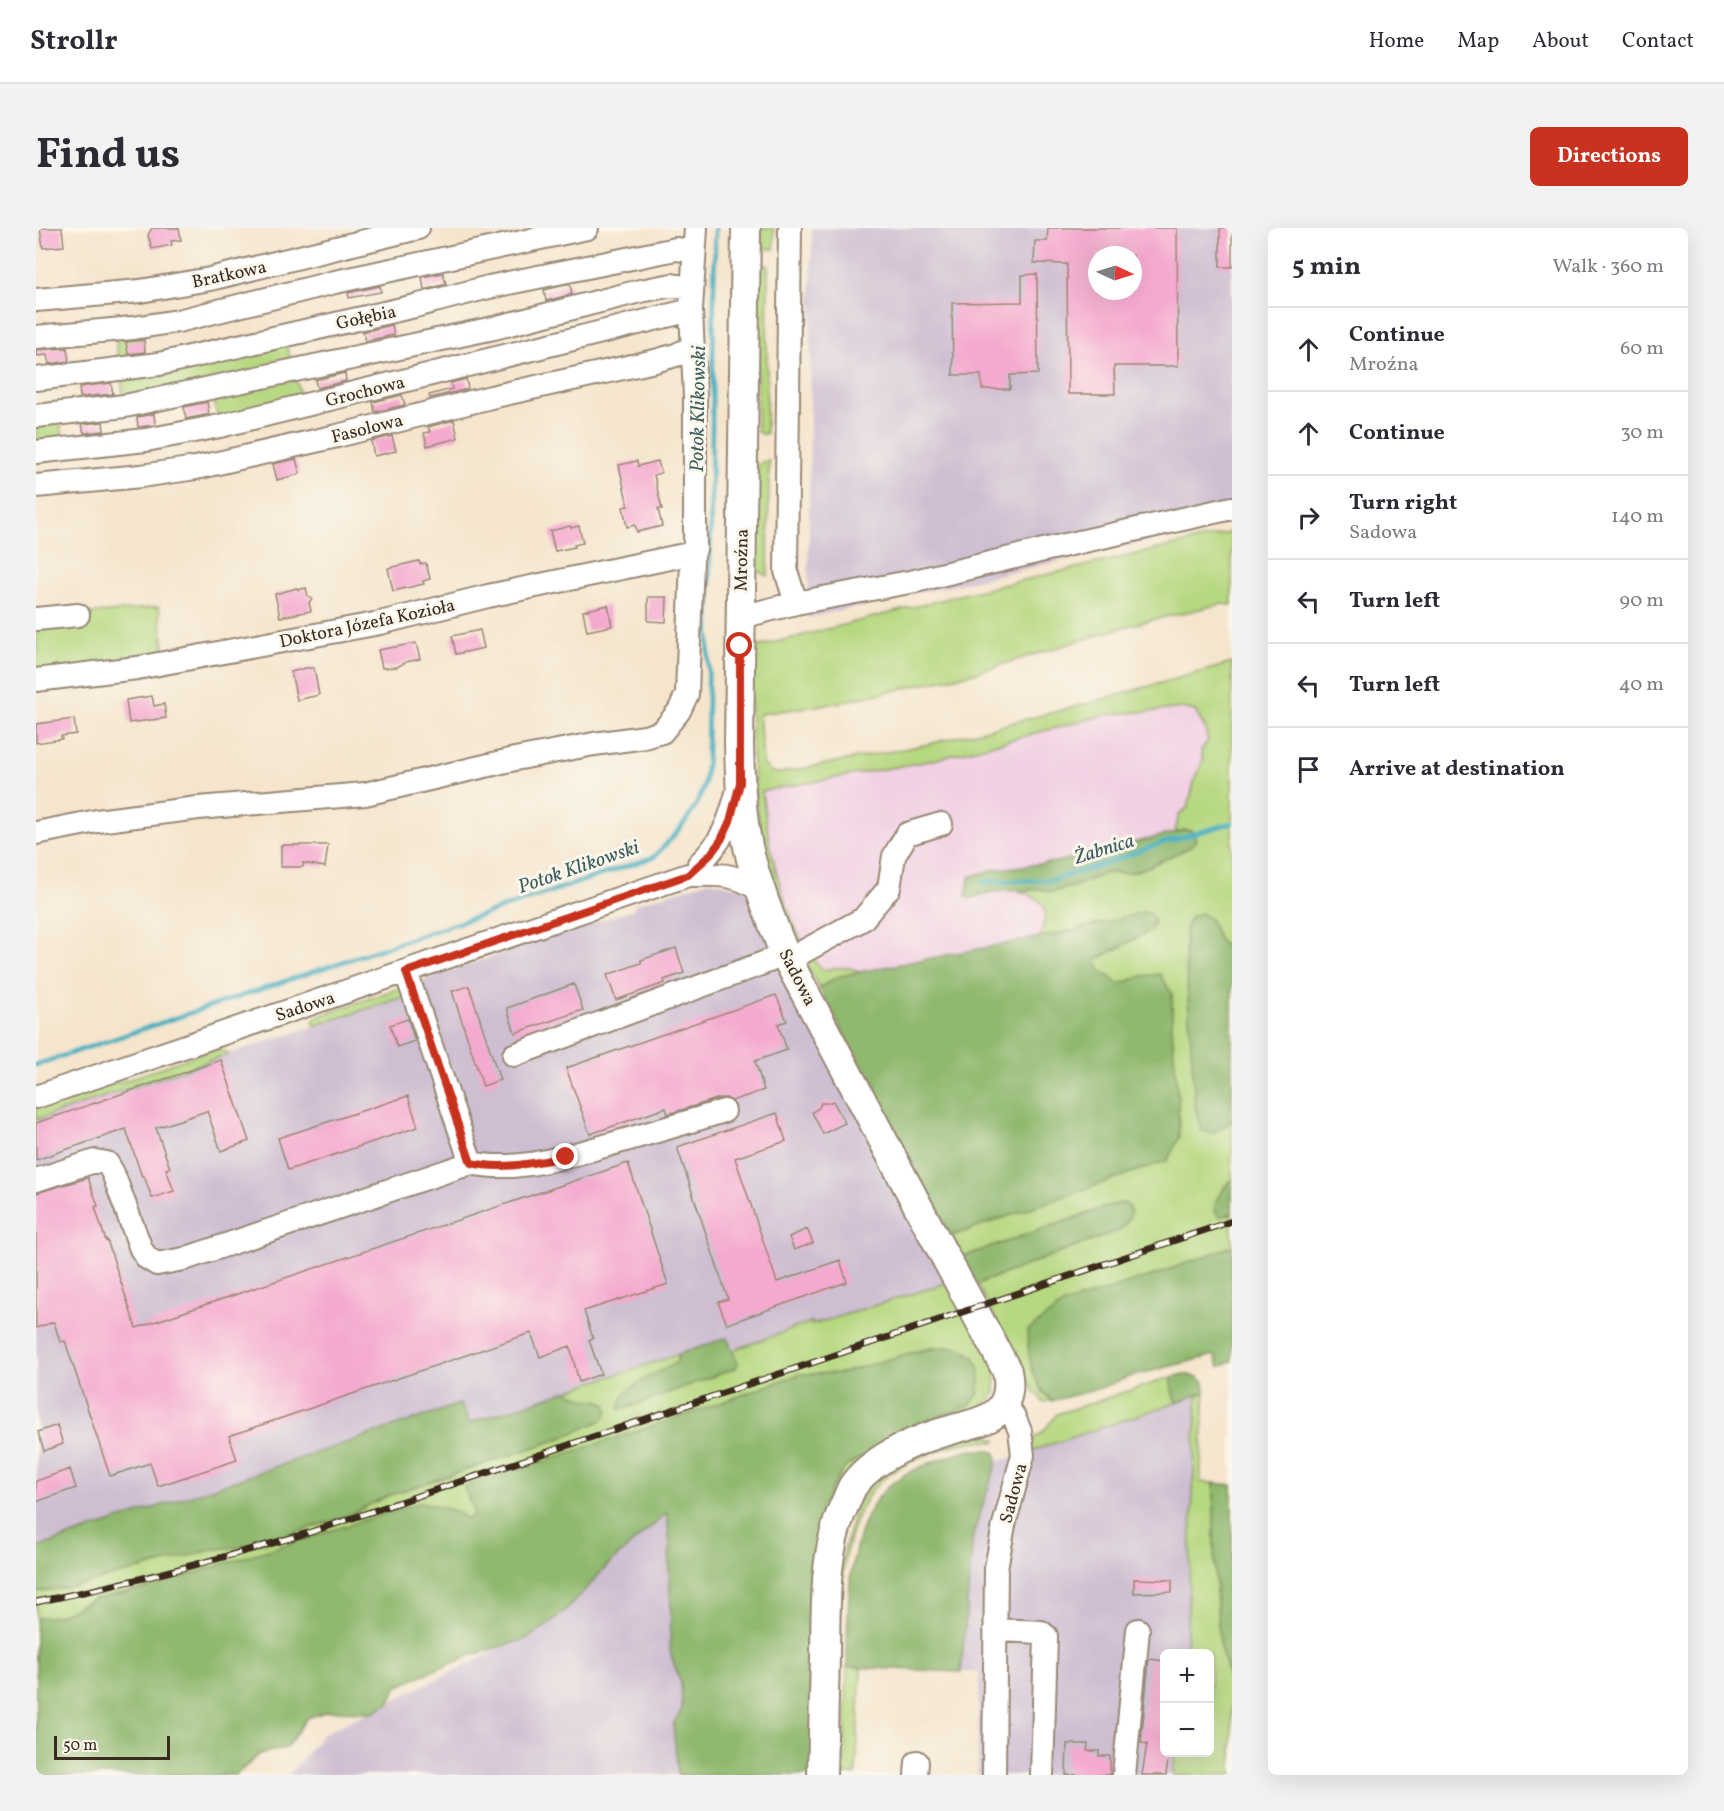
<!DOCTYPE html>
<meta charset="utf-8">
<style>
:root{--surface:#fff;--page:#f2f2f3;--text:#2b2b33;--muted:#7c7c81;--line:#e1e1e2;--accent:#c8321e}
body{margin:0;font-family:Vollkorn,serif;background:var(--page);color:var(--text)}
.controls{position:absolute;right:18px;bottom:18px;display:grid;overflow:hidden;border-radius:9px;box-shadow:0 6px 24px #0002}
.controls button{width:54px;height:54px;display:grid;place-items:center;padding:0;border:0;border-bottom:2px solid var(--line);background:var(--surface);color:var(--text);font:30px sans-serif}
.compass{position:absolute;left:1052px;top:18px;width:54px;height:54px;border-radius:50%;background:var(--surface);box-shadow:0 6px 24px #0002;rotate:94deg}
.scale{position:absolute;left:18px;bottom:15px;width:116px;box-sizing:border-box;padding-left:6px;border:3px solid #3b2a1e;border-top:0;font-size:16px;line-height:21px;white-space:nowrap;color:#3b2a1e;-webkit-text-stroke:4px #fbf7ec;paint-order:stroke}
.stop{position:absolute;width:18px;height:18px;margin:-14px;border:4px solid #c8321e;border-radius:50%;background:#fff}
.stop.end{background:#c8321e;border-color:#fff;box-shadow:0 2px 6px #0008}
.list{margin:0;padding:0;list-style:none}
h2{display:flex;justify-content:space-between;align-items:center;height:78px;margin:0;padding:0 24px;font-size:26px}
h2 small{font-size:20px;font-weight:400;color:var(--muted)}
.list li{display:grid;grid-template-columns:39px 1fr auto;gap:18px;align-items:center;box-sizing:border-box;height:84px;padding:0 24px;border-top:2px solid var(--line)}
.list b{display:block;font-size:22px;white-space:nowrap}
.list p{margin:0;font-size:20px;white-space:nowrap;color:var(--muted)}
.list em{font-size:20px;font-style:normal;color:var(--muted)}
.icon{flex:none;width:33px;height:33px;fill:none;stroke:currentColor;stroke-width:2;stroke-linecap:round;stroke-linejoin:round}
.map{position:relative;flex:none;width:1196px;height:1547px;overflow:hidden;border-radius:9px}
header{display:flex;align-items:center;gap:36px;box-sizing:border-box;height:84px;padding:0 30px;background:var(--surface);border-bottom:2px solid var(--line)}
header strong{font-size:28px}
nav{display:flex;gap:33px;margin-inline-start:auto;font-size:21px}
.intro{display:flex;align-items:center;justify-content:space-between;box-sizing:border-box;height:144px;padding:0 36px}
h1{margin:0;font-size:42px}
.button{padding:15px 27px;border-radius:9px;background:var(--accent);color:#fff;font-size:21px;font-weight:700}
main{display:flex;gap:36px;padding:0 36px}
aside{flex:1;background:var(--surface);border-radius:9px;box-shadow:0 6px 24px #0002}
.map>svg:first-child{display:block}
</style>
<header>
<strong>Strollr</strong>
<nav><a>Home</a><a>Map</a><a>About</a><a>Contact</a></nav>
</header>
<div class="intro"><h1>Find us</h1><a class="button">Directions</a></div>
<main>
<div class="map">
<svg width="1196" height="1547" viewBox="0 0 1196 1547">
<rect width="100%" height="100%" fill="#fbf7ec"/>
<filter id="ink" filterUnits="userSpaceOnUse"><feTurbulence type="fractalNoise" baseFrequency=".0167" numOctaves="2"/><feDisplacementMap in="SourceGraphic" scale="12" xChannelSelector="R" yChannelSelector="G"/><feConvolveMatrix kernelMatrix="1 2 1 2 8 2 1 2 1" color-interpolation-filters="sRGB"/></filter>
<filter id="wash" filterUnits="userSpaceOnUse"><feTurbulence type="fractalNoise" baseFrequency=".008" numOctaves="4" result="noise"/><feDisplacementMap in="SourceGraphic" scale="24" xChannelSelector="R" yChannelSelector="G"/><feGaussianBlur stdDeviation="1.35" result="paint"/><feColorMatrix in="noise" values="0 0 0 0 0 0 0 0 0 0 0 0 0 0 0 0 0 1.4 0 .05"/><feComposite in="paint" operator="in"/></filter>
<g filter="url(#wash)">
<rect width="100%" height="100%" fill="#f5e5cd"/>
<!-- built -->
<path fill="#f1d0e3" d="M1147,480L1159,483L1169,500L1172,513L1152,579L1143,587L1139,605L1020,634L956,642L931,659L930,668L936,670L955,664H984L1000,668L1008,676L1010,691L1004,709L823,744L817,740L804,739L785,742L777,731L752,685L730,601L725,563L893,532L1073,486L1119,483Z"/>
<!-- industrial -->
<path fill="#cebed1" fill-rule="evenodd" d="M776,0H1196V294L772,390ZM1061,27H1097V63H1061Z
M674,653L710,661L914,1054L776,1098L774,1094L695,1123L690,1110L433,1195L424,1176L0,1320V892L193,826L371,768L369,764L363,760L596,682L600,676Z
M1161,1168L1150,1425L1128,1426V1524L1139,1525L1137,1547H942L943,1444H925L937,1307L961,1234Z
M631,1284L634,1318L633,1339L635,1381L634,1424L645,1456L646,1481L637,1497L641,1547H253L287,1506L509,1399L531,1381L572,1337Z"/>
<!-- green -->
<path fill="#b6d880" stroke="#78814f" stroke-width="1.5" d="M721,0H738V21L725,20L720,13Z
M728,37H732L730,206H726L721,204L722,39Z
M104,99L111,137L248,107L267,178L184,198L175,161L89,178L78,102Z
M22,186L30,221L0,224V188Z
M733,233L732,348L725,345L716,333L721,238L726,234Z
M1196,304V377L1185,376L1091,398L938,445L800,475L723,486L727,536L735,544L744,545L893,516L1053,475L1196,435V722L1192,723L1182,711L1174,691L1177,905L1196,893V950L1180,972L1184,988L1196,985V1018L1124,1045L1006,1163L1016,1173L1006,1174L1004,1169L998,1164L941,1056L1084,1002L1092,993L1095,983L1086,975L1073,978L926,1029L915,1008L1132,932L1136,766L1106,748L1084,756L1065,743L1060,732L1115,702H1040L1004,709C1013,682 1013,672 984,664L1005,661L1015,664L1036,659L1071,645H1093L1112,639L1154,619L1149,602L1139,605L1143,587L1152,579L1158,555L1167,532L1165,522L1172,513L1169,500L1159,483L1147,480L1119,483L1073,486L893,533L726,563C732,616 742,665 766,713L762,718C748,685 735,650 727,614C713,552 716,484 713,421L932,365Z
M123,379L130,434L0,452V391Z
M773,731H777L786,742C799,740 811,737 823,744L801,749L783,760L770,734Z
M363,760L369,764L371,768L278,798L277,793L280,789Z
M177,821L186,822L193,826L0,892V877L76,853L82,855Z
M914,1054L960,1142L959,1166L948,1179L874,1205L782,1317V1303L795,1261L810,1238L885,1195L933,1178L938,1129C934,1125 928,1121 922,1120C887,1114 839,1139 805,1145C792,1148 777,1145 764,1146L432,1271L437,1278L438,1287L430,1291L417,1282L300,1301L107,1361L57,1371L22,1388L0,1390V1364L40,1358L179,1321L203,1319L230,1314L311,1288L351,1268L520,1212L567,1191L562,1172H552L530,1163L643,1126L642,1134L584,1180L594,1179L700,1140L702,1135L695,1123L775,1094L776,1097Z
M1136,1149C1135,1160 1136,1166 1142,1174L995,1223L998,1210L1006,1205L1021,1186Z
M1169,1164L1164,1254L1178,1255V1323L1183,1415L1194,1455L1196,1457V1547H1137L1139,1525L1174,1524V1426L1150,1425L1161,1168Z
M938,1207H948L961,1212L958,1214C950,1214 943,1212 935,1214C904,1219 854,1238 835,1264C801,1310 804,1387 803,1442C802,1477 801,1512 801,1547H795L802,1344L821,1275L840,1250L867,1232Z
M811,1439L825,1440L820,1547H808Z"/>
<!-- forest -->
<path fill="#90b86e" stroke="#667146" stroke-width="1.5" d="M1149,602L1157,603L1160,612L1154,619L1112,639L1093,645H1071L1036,659L1015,664L1005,661L955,664L936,670L930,669L933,649L956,642L1020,634Z
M1107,684L1115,686L1118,694L1115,702L1060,732L1065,743L1084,756L1106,748L1124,746L1136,766V803L1142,871L1143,909L1132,932L915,1008L783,760L801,749L823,744L1040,702Z
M1165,685L1174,691L1182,711L1192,722H1196V893L1177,905L1165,903L1159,878L1149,727V700L1155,688Z
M1196,950V985L1184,989L1178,982L1180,973Z
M1086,975L1093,977C1097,988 1091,994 1084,1002L941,1056L926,1029L1073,978Z
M1196,1018V1133L1183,1139L1179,1127L1096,1148L1064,1160L1016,1173C995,1154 992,1130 991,1103L1028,1076L1124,1045Z
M691,1110L702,1135L700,1140L594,1179L584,1181C581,1158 625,1145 641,1134L643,1126Z
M911,1119L925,1120L938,1129L943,1138L944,1153L942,1167L933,1178L885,1195L810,1238L795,1261L782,1303L777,1547H642L637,1497L646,1481L645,1456L634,1424L635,1381L633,1339L634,1318L631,1285L572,1337L531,1381L509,1399L490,1411L434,1428L384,1448L361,1459L353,1475L337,1484L292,1483L271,1490L250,1520L224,1526L200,1547H0V1390L22,1388L57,1371L107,1361L386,1274L417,1282L431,1291L438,1287C437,1277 431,1269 428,1259L659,1184L764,1146L806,1145L846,1133L888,1122Z
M1148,1146L1161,1149L1168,1154L1169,1164L1142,1174C1136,1166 1135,1160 1136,1149Z
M530,1163L551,1172H562L571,1177L572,1183L567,1192L520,1212L351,1268L311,1288L230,1314L203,1319L179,1321L40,1358L0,1364V1320L424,1176L434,1195Z
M935,1222H952L960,1225L961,1234L937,1307L925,1444L811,1439C812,1383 808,1296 855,1256C876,1239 909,1229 935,1222Z
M1178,1255L1196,1257V1457L1194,1455L1183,1415L1178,1323Z"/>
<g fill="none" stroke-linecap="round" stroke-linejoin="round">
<!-- stream -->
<path stroke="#42aec0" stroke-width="4.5" d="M946,654L1016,652L1068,636L1129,614L1196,595
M0,837L618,629C637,609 661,585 668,557C669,550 670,541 671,533L679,0"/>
</g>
<g id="blocks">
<!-- building -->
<path fill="#f4a9cf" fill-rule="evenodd" d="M4,0H26L28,18L7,20Z
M116,0H143L145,12L135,13L136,17L116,21L112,7Z
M1012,0H1141L1142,138H1078L1079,166H1032L1031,36L998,35L999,13H1011ZM1061,27H1097V63H1061Z
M1184,0H1196V39H1184Z
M407,45L410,56L388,62L386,49Z
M1001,46L1002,146L974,147V161H946L945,147H917L916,75L986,74V47Z
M534,56L536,66L510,73L508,62Z
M344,58L345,64L313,70L312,65Z
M356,97L358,107L329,113L327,104Z
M108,112L109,124L92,126L90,114Z
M31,120L33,133L13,136L11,127L0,128V122Z
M309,145L310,153L281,160L279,152Z
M430,151L432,161L394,170L393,167L416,161L415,155Z
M75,155L77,166L44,169L43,159Z
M366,167L369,177L339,184L337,174Z
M171,174L173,186L150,191L148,179Z
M118,186L119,197L102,199L101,189Z
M418,192L422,210L391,218L388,205L394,204L392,199Z
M67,194L68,203L48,205L46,196Z
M356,208L360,223L338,228L335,213Z
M260,231L264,246L241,252L237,236Z
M601,233L602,238L622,233L625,245L618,247L626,281H622L626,298L601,304L599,297L591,299L587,279L592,278L583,237Z
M534,298L535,300L543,298L547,315L538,317L539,319L519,323L514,303Z
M383,333L384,336L390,335L394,351L387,353L388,356L357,363L352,340Z
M261,360L262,362L270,360L272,368L276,370L273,375L275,383L244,389L239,366Z
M612,369H631L630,394L612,393Z
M572,377L576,398L551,403L547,383Z
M444,402L448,420L420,426L416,408Z
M380,415L384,431L370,434L361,439L346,440L342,422Z
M270,440H278L283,467L261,472L255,444Z
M116,468L118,478L128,476L130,490L93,495L90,472Z
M38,491L40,506L25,508L26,511L0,515V496Z
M245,617H292L289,639L267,635V639H245Z
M640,720L648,745L628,752L629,755L580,772L571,747L605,735V732Z
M538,756L547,782L479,805L471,780Z
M433,758L464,852L447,858L416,763Z
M740,767L751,793L742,796L751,822L719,833L728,862L696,873L690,870H684L632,886L630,880L554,906L530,840Z
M372,791L379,813L361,819L354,797Z
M185,832L213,913L185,923L171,883L120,900L134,940L130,941L138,963L116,970L108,948L106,949L90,901L0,932V895Z
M372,868L382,899L252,942L242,910Z
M797,873L809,895L787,906L776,884L783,880L785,875H792Z
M741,885L750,913L699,930L741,1054L804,1032L811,1054L691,1096L682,1074L692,1071L641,919Z
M592,935L632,1056L548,1083L557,1110L553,1112L565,1146L543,1154L534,1118L504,1129L495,1105L193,1208L201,1232L122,1258L114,1235L74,1248L29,1113L24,1114L18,1094L0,1100V965L52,950L62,978L59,979L70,1013L71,1012L100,1100Z
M771,1001L777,1015L758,1022L753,1009Z
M21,1197L27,1216L8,1223L2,1204Z
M34,1241L40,1260L0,1274V1253Z
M1098,1351L1136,1352V1364L1098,1365Z
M1113,1431L1128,1433V1524H1133L1130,1547H1106L1111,1516L1105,1515Z
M1031,1516H1052L1051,1523H1063V1528H1074V1547H1030Z"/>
</g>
</g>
<g filter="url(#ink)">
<use href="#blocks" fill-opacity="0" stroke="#988876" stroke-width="1.5"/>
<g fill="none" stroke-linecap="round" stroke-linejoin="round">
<defs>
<path id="minor" d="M754,0L750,343L760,375L879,353L1012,321L1196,280
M0,72L104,63L174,51L382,0
M0,109L97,100L142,93L299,54L551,0
M0,151L123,136L379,78L453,59L640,21L658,23
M0,188L89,178L458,100L604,63L636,57L655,60
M0,224L110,212L184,198L655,82
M0,258L105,248L160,240L301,208L455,169L619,133L640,127L657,119
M705,389L760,375
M0,391L42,387
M0,452L101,440L344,395L452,368L653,326L659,321
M0,605L61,593L162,580L329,566L479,531L558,516L609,509L626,504L643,483L651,466L656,331L659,321V169L655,82L660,0
M663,636C686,614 693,595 701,565
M752,732L827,691L853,660L858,628L871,606L905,596
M478,827L749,727
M0,869L652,647C683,647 698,644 725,663
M435,935C481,945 528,929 572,917C611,906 649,895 688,883
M0,952L59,933L71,935L77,945L105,1021L111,1030L121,1036L148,1031L435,935L370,744
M959,1402L1005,1404L1010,1408L1006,1547
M880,1547L881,1534
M958,1547L960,1340L968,1297L987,1227L984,1203L978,1189L968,1175
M1088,1547L1102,1402"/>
<path id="major" d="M710,0L703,516C704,554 705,594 715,631C724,664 736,695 749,727L893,999L971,1143C974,1158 973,1174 960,1185C949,1194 932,1197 918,1201C884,1210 841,1227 819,1255C815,1260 813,1266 811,1271C787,1320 790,1375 789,1428C788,1468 787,1507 786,1547"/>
</defs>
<!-- minor casing -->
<use href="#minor" stroke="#988876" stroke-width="26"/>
<!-- major casing -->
<use href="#major" stroke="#988876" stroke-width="32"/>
<!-- minor -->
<use href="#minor" stroke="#fff" stroke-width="22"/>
<!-- major -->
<use href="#major" stroke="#fff" stroke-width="28"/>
<defs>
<path id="rail" d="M0,1374C93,1356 184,1331 275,1304L1196,993"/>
</defs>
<!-- rail casing -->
<use href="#rail" stroke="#3b2a1e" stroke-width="7"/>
<!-- rail -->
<use href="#rail" stroke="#fbf7ec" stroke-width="4.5" stroke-dasharray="14" stroke-linecap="butt"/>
</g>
</g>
<g fill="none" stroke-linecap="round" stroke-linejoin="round" filter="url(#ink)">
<!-- route -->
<path stroke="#c8321e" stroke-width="8" d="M530,929C498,935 467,942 435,935L370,744L652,647L674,627L685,612L694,593L704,555V418"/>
</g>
<g text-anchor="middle" stroke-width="6" stroke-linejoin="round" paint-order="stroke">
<!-- street labels -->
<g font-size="18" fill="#3b2a1e" stroke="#fbf7ec">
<text transform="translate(193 46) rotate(-12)" y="6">Bratkowa</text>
<text transform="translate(330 89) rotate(-12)" y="6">Gołębia</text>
<text transform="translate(329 163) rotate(-14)" y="6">Grochowa</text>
<text transform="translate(331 200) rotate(-14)" y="6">Fasolowa</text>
<text transform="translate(705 332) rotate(-89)" y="6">Mroźna</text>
<text transform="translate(331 395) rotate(-12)" y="6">Doktora Józefa Kozioła</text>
<text transform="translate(762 749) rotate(63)" y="6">Sadowa</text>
<text transform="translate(269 778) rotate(-18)" y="6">Sadowa</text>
<text transform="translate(977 1265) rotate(-75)" y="6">Sadowa</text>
</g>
<!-- water labels -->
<g font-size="20" font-style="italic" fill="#3e5f5f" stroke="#fbf7ec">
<text transform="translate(661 181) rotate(-89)" y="7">Potok Klikowski</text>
<text transform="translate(1068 620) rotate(-17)" y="7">Żabnica</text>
<text transform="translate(542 638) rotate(-19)" y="7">Potok Klikowski</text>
</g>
</g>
</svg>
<div class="controls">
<button>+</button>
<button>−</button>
</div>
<svg class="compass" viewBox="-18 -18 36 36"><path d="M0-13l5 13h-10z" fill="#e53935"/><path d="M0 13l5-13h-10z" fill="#7c7c81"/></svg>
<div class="scale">50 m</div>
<div class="stop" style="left:704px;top:418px"></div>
<div class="stop end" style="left:530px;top:929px"></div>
</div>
<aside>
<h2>5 min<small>Walk · 360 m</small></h2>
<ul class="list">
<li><svg class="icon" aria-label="ahead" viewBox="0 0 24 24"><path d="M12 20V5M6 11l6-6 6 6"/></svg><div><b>Continue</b><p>Mroźna</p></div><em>60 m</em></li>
<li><svg class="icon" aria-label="ahead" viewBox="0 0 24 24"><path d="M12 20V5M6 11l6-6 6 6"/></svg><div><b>Continue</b></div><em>30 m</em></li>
<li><svg class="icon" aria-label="right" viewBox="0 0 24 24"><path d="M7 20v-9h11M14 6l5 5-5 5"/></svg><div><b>Turn right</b><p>Sadowa</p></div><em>140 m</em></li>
<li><svg class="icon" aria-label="left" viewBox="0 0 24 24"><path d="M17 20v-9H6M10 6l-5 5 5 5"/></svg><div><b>Turn left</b></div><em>90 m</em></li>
<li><svg class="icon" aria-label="left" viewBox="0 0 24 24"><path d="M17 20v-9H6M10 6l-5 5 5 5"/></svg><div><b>Turn left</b></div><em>40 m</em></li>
<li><svg class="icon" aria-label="arrive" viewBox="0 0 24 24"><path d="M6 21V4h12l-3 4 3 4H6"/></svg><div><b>Arrive at destination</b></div></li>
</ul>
</aside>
</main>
